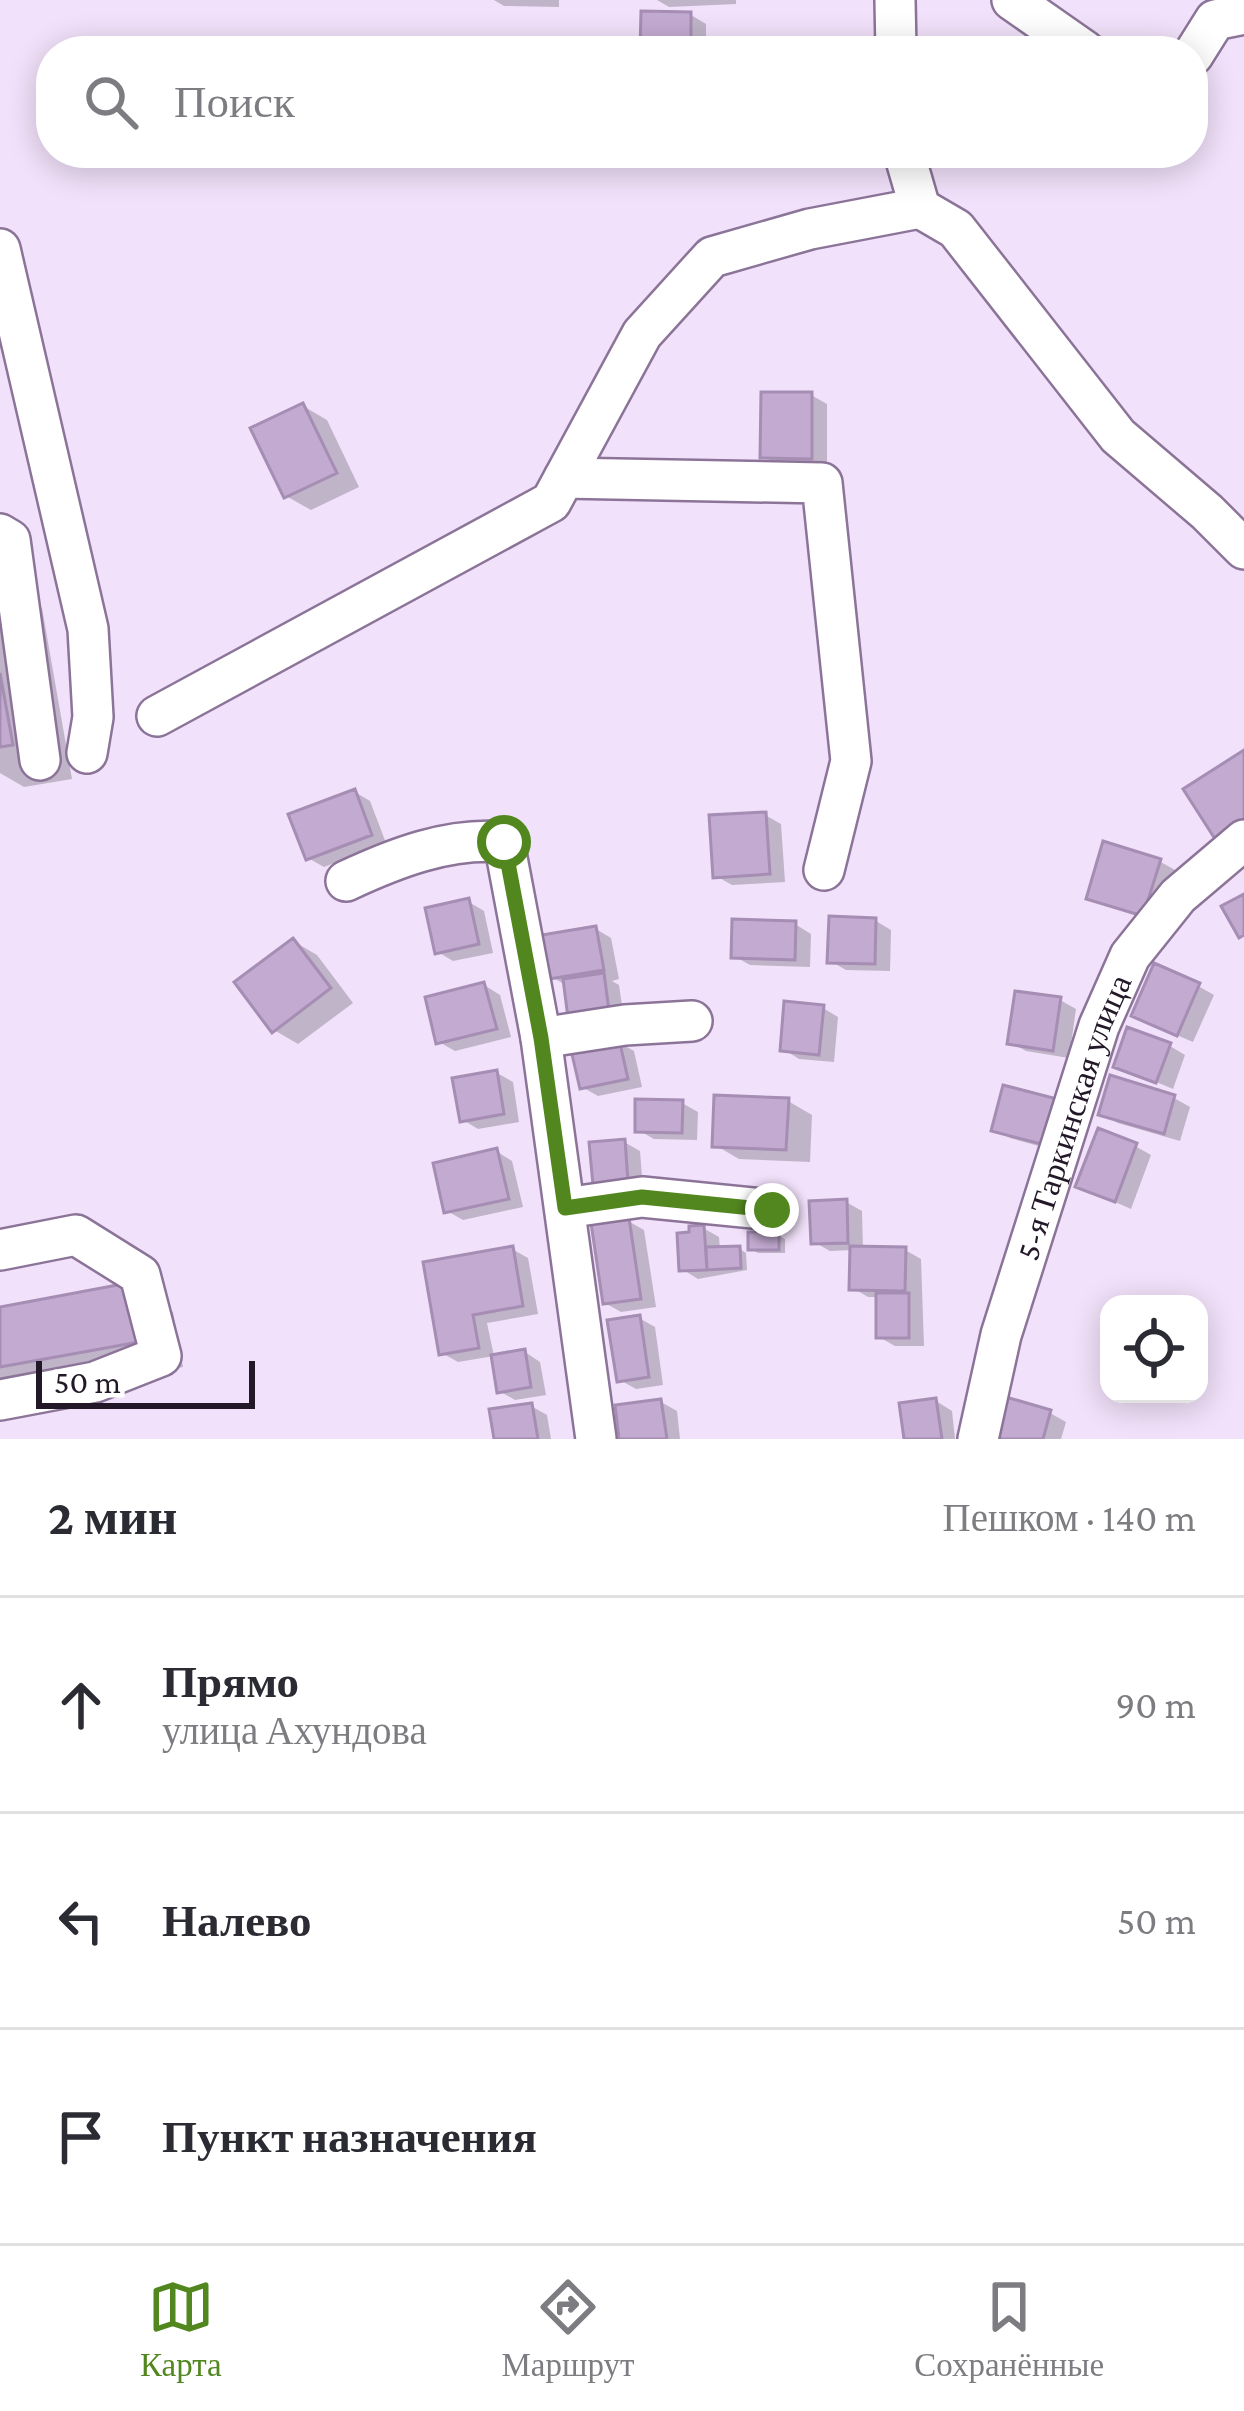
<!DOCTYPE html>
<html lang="ru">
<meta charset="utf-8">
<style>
:root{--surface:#fff;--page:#f7f7f7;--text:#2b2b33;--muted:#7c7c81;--line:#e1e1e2;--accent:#52871f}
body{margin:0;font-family:"Crimson Pro",serif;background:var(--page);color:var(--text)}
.controls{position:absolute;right:36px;bottom:36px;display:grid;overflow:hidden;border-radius:24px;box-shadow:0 6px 30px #0003}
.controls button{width:108px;height:108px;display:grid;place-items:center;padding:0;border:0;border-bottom:3px solid var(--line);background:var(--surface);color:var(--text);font:60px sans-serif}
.scale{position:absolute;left:36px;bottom:30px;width:219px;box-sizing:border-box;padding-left:12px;border:6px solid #221827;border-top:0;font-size:33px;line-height:42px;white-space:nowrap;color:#221827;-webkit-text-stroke:9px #fff;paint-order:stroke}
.stop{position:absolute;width:36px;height:36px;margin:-27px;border:9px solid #52871f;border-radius:50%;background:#fff}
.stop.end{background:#52871f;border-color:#fff;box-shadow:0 3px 12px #0008}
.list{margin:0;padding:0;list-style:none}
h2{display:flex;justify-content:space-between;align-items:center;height:156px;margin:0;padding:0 48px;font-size:51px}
h2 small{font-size:39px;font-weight:400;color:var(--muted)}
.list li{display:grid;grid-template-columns:78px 1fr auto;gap:36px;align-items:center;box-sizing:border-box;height:216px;padding:0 48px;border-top:3px solid var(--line)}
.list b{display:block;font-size:45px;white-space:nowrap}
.list p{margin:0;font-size:39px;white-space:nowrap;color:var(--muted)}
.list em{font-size:39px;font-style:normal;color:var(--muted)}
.icon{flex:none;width:66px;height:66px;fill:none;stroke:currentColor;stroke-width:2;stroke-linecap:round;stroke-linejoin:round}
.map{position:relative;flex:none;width:1244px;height:1439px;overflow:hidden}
.search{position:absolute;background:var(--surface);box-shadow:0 6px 30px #0003;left:36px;right:36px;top:36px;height:132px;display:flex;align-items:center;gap:30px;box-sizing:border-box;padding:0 42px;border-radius:48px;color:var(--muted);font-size:45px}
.sheet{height:804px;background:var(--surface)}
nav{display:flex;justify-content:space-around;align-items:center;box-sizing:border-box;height:168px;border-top:3px solid var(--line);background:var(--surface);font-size:33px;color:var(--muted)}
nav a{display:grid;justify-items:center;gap:6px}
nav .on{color:var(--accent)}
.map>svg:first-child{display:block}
</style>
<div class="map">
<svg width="1244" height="1439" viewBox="0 0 1244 1439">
<rect width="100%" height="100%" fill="#f1e1fa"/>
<!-- shadow -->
<path fill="#0003" d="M494,0H559V7L504,6Z
M657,0H736V4L669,7Z
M691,15L706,24V51H643Z
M811,395L827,404V466L779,465L763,456Z
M303,406L327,420L359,487L311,510L286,496Z
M0,584L42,608L72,779L24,787L0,773Z
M355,792L370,801L386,843L324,867L308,858Z
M765,815L781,824L785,882L732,885L716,876Z
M1159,861L1175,870L1159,923L1105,906L1089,897Z
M469,902L484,911L493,953L453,961L438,952Z
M876,921L891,930L890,971L846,970L830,961Z
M795,924L811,934L810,967L750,965L734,956Z
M596,929L611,938L619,979L612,981L619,985L624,1019L552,977Z
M293,941L317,955L353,1003L298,1044L274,1030Z
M484,985L500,995L511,1037L455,1051L439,1042Z
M1198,986L1214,995L1193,1042L1151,1024Z
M1060,1000L1076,1009L1069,1058L1026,1051L1010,1042Z
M823,1008L838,1017L834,1062L799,1059L783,1049Z
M618,1042L634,1051L642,1087L598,1096L582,1087Z
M1170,1046L1185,1055L1173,1089L1116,1065Z
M497,1073L513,1082L519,1122L478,1129L463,1120Z
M1174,1098L1190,1107L1180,1141L1118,1123L1102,1114Z
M788,1101L812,1115L810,1162L739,1159L715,1145Z
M682,1103L698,1112L697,1140L654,1139L638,1130Z
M1063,1104L1068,1154L1010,1138L995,1129Z
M624,1142L640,1151L643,1190L611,1192Z
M1135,1146L1151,1155L1131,1209L1079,1186Z
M496,1151L512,1161L523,1207L463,1220L447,1211Z
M846,1202L862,1211L863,1249L905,1250L921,1259L924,1346H895L879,1337V1297H868L853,1288V1250L830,1251L814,1242Z
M628,1221L644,1230L656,1307L621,1312L605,1303Z
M703,1228L719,1237L720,1250L740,1249L746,1253L747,1270L698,1279L682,1269Z
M778,1235L785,1239V1253H758L751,1249Z
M512,1249L528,1258L538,1314L487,1323L494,1356L458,1362L442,1353Z
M128,1286L173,1312L183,1367L0,1401V1310Z
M639,1318L655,1327L663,1385L636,1389L620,1380Z
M525,1352L540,1362L546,1395L515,1400L499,1391Z
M936,1401L952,1411L955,1439H907Z
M661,1402L677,1411L680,1439H622Z
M531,1406L547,1415L551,1439H497Z
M1050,1413L1066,1422L1061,1439H997Z"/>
<!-- building -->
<path fill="#c3aad1" stroke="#a58db3" stroke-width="3" d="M641,11L691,12V51H640Z
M761,392H812V459L760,458Z
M303,403L337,473L284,498L250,428Z
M0,673L13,745L0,747Z
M1244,750V820L1215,839L1183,789Z
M355,789L372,835L306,860L288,814Z
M766,812L770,874L713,878L709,815Z
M1103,841L1161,859L1143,916L1086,899Z
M1244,894V935L1239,938L1221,906Z
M469,898L479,944L435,954L425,908Z
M829,916L876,918L875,964L827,963Z
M732,919L796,921L795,960L731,958Z
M596,926L604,970L549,979L542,935Z
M293,938L331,988L272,1033L234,982Z
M1154,963L1200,983L1177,1036L1131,1016Z
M604,973L609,1011L568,1018L563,979Z
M484,982L497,1029L436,1044L425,997Z
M1015,991L1061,997L1053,1051L1007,1044Z
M784,1001L824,1005L819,1055L780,1051Z
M1127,1027L1171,1043L1156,1083L1113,1067Z
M619,1039L628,1079L580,1089L571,1050Z
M497,1070L504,1114L460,1122L452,1078Z
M1110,1075L1175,1095L1164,1134L1098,1115Z
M1003,1085L1065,1101L1053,1147L991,1131Z
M714,1095L789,1098L786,1150L712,1147Z
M635,1099L683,1100L682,1133L635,1132Z
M1098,1128L1137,1143L1115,1202L1075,1187Z
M625,1139L628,1182L593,1185L589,1142Z
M497,1148L509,1199L444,1213L433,1163Z
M847,1199L848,1243L811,1244L809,1201Z
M629,1218L641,1299L603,1304L591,1223Z
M704,1225L707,1270L679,1271L677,1233L689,1232V1226Z
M748,1232H779V1250H748Z
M513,1246L523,1306L473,1315L479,1348L439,1355L423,1262Z
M740,1246L741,1268L707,1270L706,1247Z
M850,1246L906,1247L905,1291L849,1290Z
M128,1283L139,1342L0,1367V1307Z
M876,1293H909V1338H876Z
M640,1315L649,1377L617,1382L607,1320Z
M525,1349L531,1387L497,1393L491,1355Z
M1006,1397L1051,1410L1043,1439H994Z
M936,1398L942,1439H904L899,1403Z
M661,1399L667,1439H619L615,1405Z
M532,1403L538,1439H494L489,1409Z"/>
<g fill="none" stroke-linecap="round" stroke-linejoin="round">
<defs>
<g id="minor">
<path d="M895,0L896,51"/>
<path d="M1012,0L1085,51"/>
<path d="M1193,55L1215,20L1244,14"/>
<path d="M904,153L920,208L956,229L1118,436L1207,512L1244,549"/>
<path d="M0,249L88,629L93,717L87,753"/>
<path d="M564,478L822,483L851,761L824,870"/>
<path d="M0,534L10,540L40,760"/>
<path d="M157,716L551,502L642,334L712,257L810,229L920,208"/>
<path d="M346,881C395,858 449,837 504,842L541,1038L596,1439"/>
<path d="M541,1038L625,1025L692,1021"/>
<path d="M565,1208L642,1197L773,1210"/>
<path d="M0,1250L76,1235L140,1275L161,1356L95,1382L0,1400"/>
<path id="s1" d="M978,1439L1001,1335L1099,1026L1130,956L1178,896L1244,840"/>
</g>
</defs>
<!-- minor casing -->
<use href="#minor" stroke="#8c7499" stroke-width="44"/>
<!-- minor -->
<use href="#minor" stroke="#fff" stroke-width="39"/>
</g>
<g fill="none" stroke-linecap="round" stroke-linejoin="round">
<!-- route -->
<path stroke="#52871f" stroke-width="15" d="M504,842L541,1038L565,1208L642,1197L772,1210"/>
</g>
<g text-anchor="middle" stroke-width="9" stroke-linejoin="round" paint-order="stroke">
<!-- street labels -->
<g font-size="33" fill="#221827" stroke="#fff">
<text dy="12" stroke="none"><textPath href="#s1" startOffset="336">5-я Таркинская улица</textPath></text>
</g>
</g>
</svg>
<div class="controls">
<button><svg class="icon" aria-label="locate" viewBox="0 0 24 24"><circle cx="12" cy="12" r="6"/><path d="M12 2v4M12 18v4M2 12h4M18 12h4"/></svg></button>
</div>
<div class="scale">50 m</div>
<div class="stop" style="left:504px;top:842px"></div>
<div class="stop end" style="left:772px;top:1210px"></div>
<div class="search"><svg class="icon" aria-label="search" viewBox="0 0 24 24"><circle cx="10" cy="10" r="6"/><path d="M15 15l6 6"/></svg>Поиск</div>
</div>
<section class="sheet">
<h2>2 мин<small>Пешком · 140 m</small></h2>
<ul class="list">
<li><svg class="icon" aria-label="ahead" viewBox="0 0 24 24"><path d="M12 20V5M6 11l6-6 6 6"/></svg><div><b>Прямо</b><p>улица Ахундова</p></div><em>90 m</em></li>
<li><svg class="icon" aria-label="left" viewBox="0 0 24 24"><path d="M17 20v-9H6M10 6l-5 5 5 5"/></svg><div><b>Налево</b></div><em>50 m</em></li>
<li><svg class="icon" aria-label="arrive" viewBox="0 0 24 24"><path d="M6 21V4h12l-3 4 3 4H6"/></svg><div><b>Пункт назначения</b></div></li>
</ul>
</section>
<nav>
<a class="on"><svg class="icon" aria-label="map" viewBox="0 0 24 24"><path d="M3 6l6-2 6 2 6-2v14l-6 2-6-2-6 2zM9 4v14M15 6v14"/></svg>Карта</a>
<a><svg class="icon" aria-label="directions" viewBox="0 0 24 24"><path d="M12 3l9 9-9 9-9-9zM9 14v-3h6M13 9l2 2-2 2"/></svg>Маршрут</a>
<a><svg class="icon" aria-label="saved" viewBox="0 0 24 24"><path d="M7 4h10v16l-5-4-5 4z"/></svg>Сохранённые</a>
</nav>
